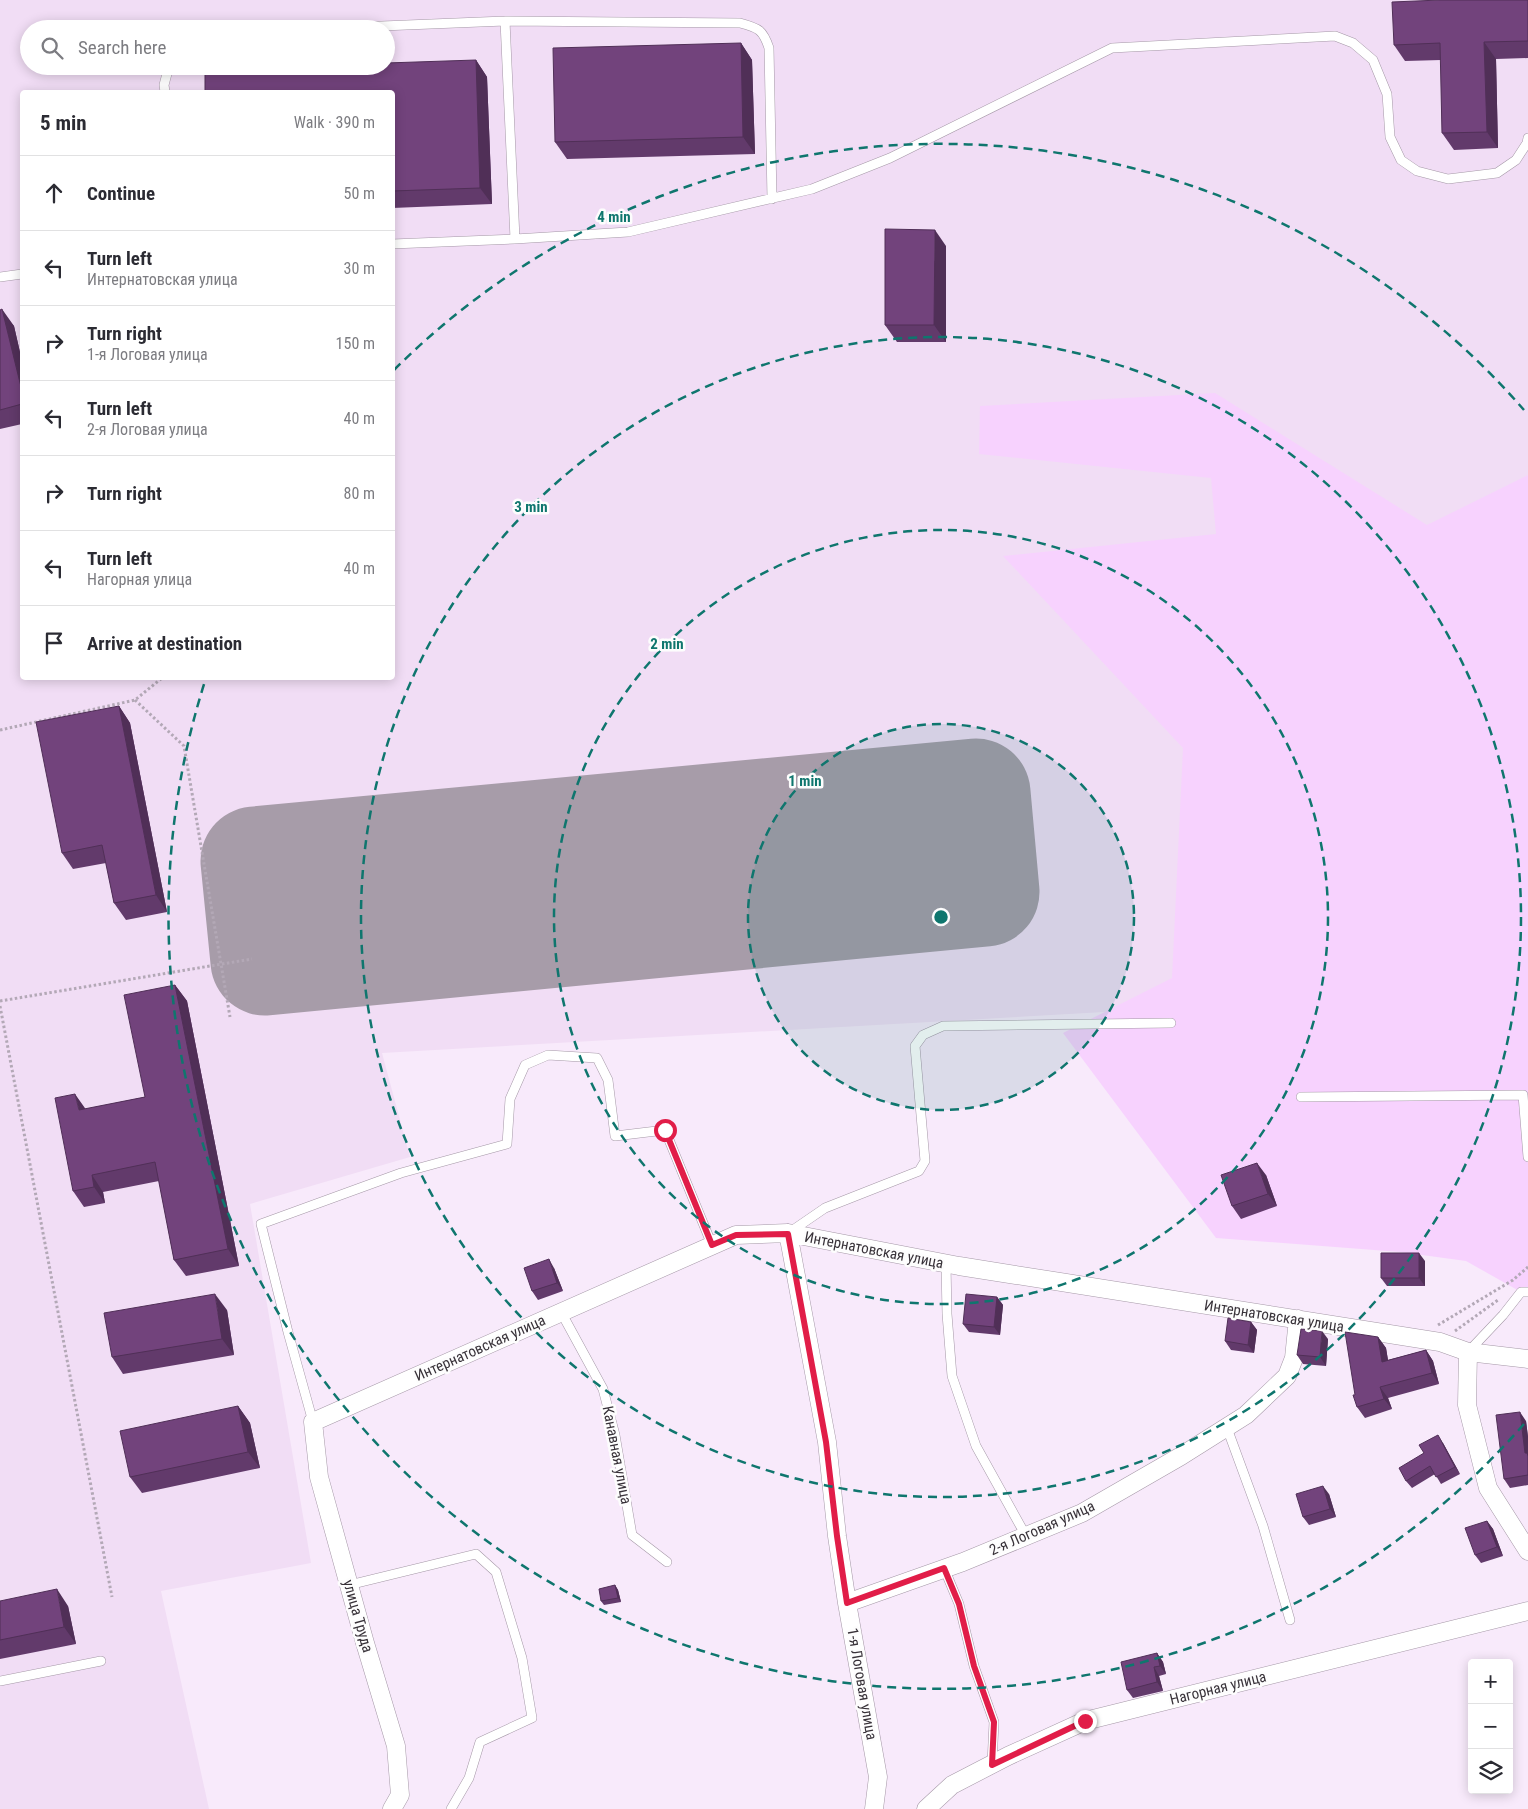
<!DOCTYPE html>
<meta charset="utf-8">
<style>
:root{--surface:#fff;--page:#f7f7f7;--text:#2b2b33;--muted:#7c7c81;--line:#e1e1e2}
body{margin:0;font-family:"Roboto Condensed",sans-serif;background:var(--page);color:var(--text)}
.controls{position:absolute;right:15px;bottom:15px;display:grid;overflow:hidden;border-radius:5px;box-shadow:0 2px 12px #0003}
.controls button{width:45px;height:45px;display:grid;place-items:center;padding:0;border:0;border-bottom:1px solid var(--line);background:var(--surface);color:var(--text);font:25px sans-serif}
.stop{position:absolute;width:15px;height:15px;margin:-11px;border:4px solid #e11d48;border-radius:50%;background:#fff}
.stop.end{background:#e11d48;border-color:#fff;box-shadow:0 1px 5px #0008}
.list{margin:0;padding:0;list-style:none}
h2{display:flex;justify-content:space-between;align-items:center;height:65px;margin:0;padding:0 20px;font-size:21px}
h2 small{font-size:16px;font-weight:400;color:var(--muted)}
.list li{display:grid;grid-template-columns:32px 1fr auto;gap:15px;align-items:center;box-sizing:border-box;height:75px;padding:0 20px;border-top:1px solid var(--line)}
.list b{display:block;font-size:19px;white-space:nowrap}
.list p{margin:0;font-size:16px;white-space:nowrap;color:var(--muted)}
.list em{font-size:16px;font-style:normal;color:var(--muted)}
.icon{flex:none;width:28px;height:28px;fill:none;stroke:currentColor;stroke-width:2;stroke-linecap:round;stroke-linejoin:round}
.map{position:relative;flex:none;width:1528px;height:1809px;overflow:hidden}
.search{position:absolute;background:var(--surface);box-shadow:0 2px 12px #0003;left:20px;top:20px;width:375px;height:55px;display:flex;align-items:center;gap:12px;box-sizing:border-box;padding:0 18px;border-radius:28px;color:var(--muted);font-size:19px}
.panel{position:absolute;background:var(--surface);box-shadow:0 2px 12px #0003;left:20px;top:90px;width:375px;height:590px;border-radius:5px}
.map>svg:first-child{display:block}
</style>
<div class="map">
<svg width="1528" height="1809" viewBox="0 0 1528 1809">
<rect width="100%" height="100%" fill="#f8eafb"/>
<!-- built -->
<path fill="#f1ddf5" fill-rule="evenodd" d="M0,0H1528V988L382,1053L410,1157L250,1204L311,1563L161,1591L209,1809H0ZM29,29H386V66H29ZM22,92H392V678H22Z"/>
<!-- green -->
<path fill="#f7d2fe" d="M1215,393L1427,525L1528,475V1294L1521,1292L1466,1261L1400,1252L1216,1238L1063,1033L1172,978L1183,748L1003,556L1216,534L1211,478L979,454L980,406Z"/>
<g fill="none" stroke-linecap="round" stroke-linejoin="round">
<!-- runway -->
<path stroke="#a79ca9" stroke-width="109" d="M976,793L985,892L265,961L255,861Z"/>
<defs>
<path id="lane" d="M308,29L505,21
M165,92L164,85L169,66
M515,239L505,21L740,23C759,28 763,30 769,48L772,199
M392,244L515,239L628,232L812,189L890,158L1112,48L1335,36L1353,43L1373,60L1387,94L1390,137L1401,160L1417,171L1448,179L1497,173L1516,160L1527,143L1528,138
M0,277L22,274
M1301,1097L1523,1095L1528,1157
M790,1232L825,1208L919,1171L925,1161L915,1046L923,1035L943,1026L1171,1023
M946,1264L947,1314L952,1376L976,1446L1026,1536
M561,1312L603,1389L615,1435L632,1535L667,1562
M1468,1352L1503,1315L1521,1292H1528
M313,1422L288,1332L261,1224L401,1173L507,1144L510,1099L525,1065L548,1055L597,1058L608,1080L615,1136L665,1130L712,1245
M1227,1428L1263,1526L1290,1620
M944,1568L959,1604L974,1666L994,1722L992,1764
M349,1585L476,1554L496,1572L522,1658L532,1718L480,1742L469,1778L451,1809
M0,1681L101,1661"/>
<path id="street" d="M788,1233L827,1442L837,1536L847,1603L878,1777L874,1809
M1468,1352L1467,1405L1488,1488L1528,1551
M847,1603L963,1562L1082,1513L1181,1456L1246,1415L1287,1376L1294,1358L1298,1319
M392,1809L400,1795L396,1746L365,1643L319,1477L313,1422L736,1235L788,1233L959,1266L1440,1342L1468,1352L1528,1359
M926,1809L952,1785L1008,1756L1085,1721L1528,1611"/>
</defs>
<!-- lane casing -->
<use href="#lane" stroke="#a598a7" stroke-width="10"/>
<!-- street casing -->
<use href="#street" stroke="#a598a7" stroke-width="19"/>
<!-- path -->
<path stroke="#b3a8b6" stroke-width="3" stroke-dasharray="2.5 2.5" stroke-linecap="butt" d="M135,700L184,746L230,1017
M0,730L135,700L162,678
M0,1001L252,959
M0,1006L112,1597
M1438,1325L1513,1280L1528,1267
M1455,1331L1498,1300"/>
<!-- lane -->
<use href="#lane" stroke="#fff" stroke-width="9"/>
<!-- street -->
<use href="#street" stroke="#fff" stroke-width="18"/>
</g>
<!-- wall -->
<path fill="#623a6b" d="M1528,0V58L1496,59L1498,148L1454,150L1442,133L1441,60L1405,61L1394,45Z
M741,43L752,60L755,154L567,159L555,142Z
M476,60L487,77L492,204L392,208V92Z
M946,246V342H897L885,325Z
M0,310L14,326L22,361V424L0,429Z
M119,706L130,723L167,912L126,920L114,903L106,863L73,869L62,853Z
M175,985L187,1001L239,1266L186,1276L174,1260L159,1181L103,1192L105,1203L84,1207L73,1191L86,1109L145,1097Z
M1266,1175L1277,1206L1241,1219L1232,1206Z
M1425,1261V1286H1387L1381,1278Z
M554,1268L563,1291L538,1300L532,1291Z
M997,1297L1003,1305L1000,1335L969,1332L963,1324Z
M227,1310L234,1355L123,1374L112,1357Z
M1251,1322L1257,1330L1254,1353L1231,1350L1225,1341Z
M1378,1337L1386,1348L1388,1360L1426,1350L1433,1361L1439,1384L1388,1398L1392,1409L1365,1418L1357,1407L1355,1395Z
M1328,1339L1326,1366L1303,1364L1297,1355Z
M238,1406L250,1423L260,1468L142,1493L130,1477Z
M1526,1421L1528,1437V1485L1510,1488L1504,1479Z
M1443,1443L1460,1474L1441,1484L1435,1474L1412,1488L1406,1481Z
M1329,1494L1336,1517L1309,1525L1303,1517Z
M1487,1521L1493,1529L1503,1556L1481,1563L1475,1555Z
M615,1585L618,1590L621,1602L604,1605L601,1601Z
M0,1601L68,1606L76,1644L0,1659Z
M1157,1653L1163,1662L1166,1674L1159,1676L1163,1691L1133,1698L1127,1690Z"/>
<!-- shaded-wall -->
<path fill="#502f57" d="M1484,42L1496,59L1498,148L1487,132Z
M741,43L752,60L755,154L743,137Z
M476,60L487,77L492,204L480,188Z
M935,230L946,246V342L934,325Z
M2,309L14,326L22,361V391Z
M119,706L130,723L167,912L156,895Z
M175,985L187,1001L239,1266L228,1249Z
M75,1094L87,1111L79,1110Z
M1257,1163L1266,1175L1277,1206L1268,1194Z
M92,1175L103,1192L105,1203L94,1187Z
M1419,1253L1425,1261V1286L1419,1278Z
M549,1259L554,1268L563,1291L557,1283Z
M215,1294L227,1310L234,1355L222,1339Z
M997,1297L1003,1305L1000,1335L994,1327Z
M1251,1322L1257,1330L1254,1353L1248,1345Z
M1322,1331L1328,1339L1326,1366L1320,1357Z
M1378,1337L1386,1348L1390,1373L1382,1362Z
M1426,1350L1433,1361L1439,1384L1432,1373Z
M1380,1387L1388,1398L1392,1409L1384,1399Z
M238,1406L250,1423L260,1468L248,1452Z
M1520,1412L1526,1421L1528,1437V1457L1525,1453Z
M1438,1435L1443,1443L1460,1474L1455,1467Z
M1323,1486L1329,1494L1336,1517L1330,1509Z
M1487,1521L1493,1529L1503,1556L1497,1547Z
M615,1585L618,1590L621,1602L618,1598Z
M57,1589L68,1606L76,1644L64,1627Z
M1157,1653L1163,1662L1166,1674L1160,1666Z
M1154,1667L1159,1676L1163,1691L1157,1682Z"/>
<!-- building -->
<path fill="#72437c" stroke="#502f57" d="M1440,0H1528V41L1484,42L1487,132L1442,133L1440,43L1394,45L1392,2Z
M741,43L743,137L555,142L553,48Z
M476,60L480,188L392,191V92H205V70L304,66H386V63Z
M885,229L935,230L934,325H885Z
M2,309L22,391V404L0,410V310Z
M119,706L156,895L114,903L102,845L62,853L36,722Z
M175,985L228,1249L174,1260L155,1162L92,1175L94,1187L73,1191L55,1098L75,1094L79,1110L145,1097L124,995Z
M1257,1163L1268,1194L1232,1206L1221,1175Z
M1381,1253H1419V1278H1381Z
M549,1259L557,1283L532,1291L524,1268Z
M215,1294L222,1339L112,1357L104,1313Z
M966,1294L997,1297L994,1327L963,1324Z
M1228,1318L1251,1322L1248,1345L1225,1341Z
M1301,1329L1322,1331L1320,1357L1297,1355Z
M1345,1332L1378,1337L1382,1362L1426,1350L1432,1373L1380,1387L1384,1399L1357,1407L1353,1395H1355Z
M238,1406L248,1452L130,1477L120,1431Z
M1520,1412L1525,1453H1527L1528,1456V1475L1504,1479L1496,1415Z
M1438,1435L1455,1467L1436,1477L1430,1466L1406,1481L1399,1468L1424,1453L1419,1445Z
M1323,1486L1330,1509L1303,1517L1296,1494Z
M1487,1521L1497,1547L1475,1555L1465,1528Z
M615,1585L618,1598L601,1601L599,1589Z
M57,1589L64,1627L0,1640V1601Z
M1157,1653L1160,1666L1154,1667L1157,1682L1127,1690L1121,1662Z"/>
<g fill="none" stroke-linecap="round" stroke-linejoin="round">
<!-- route -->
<path stroke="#e11d48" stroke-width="6" d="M665,1130L712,1245L736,1235L788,1234L826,1442L837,1536L847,1603L944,1568L959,1604L974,1666L994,1722L992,1765L1085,1721"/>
</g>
<!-- distance rings -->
<circle cx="941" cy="917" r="193" fill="#0f766e" fill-opacity=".12"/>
<g fill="none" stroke="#0f766e" stroke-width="2.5" stroke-dasharray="9 6">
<circle cx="941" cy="917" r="193"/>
<circle cx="941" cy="917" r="387"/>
<circle cx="941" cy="917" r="580"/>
<path d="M1524 1424A773 773 0 0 1 206 678M394 370A773 773 0 0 1 1524 410"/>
</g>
<g text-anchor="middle" stroke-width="5" stroke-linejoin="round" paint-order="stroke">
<!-- street labels -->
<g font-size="15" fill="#383239" stroke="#fdfdfd">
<text transform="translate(874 1250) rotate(11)" y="5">Интернатовская улица</text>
<text transform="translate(1274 1316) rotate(9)" y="5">Интернатовская улица</text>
<text transform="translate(480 1348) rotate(-24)" y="5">Интернатовская улица</text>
<text transform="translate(617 1455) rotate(79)" y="5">Канавная улица</text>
<text transform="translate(1042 1528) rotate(-24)" y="5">2-я Логовая улица</text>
<text transform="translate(358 1616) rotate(74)" y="5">улица Труда</text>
<text transform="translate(862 1684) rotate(80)" y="5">1-я Логовая улица</text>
<text transform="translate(1218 1688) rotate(-14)" y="5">Нагорная улица</text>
</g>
</g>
<circle cx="941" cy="917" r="8" fill="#0f766e" stroke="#fdfdfd" stroke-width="2.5"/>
<g font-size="15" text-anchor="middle" font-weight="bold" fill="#0f766e" stroke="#fdfdfd" stroke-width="5" stroke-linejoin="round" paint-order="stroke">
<text x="614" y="222">4 min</text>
<text x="531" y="512">3 min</text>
<text x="667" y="649">2 min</text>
<text x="805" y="786">1 min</text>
</g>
</svg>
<div class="controls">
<button>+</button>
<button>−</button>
<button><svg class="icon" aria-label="layers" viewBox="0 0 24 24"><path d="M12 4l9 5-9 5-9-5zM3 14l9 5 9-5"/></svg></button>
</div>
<div class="stop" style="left:665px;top:1130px"></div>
<div class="stop end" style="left:1085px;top:1721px"></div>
<div class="search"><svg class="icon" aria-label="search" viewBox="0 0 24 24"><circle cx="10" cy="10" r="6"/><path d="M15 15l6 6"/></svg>Search here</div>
<section class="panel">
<h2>5 min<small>Walk · 390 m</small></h2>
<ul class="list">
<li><svg class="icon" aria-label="ahead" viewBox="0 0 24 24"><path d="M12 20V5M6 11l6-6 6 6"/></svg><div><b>Continue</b></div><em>50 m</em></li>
<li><svg class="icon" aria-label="left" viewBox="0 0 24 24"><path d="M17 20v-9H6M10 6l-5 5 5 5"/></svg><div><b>Turn left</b><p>Интернатовская улица</p></div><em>30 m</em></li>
<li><svg class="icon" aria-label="right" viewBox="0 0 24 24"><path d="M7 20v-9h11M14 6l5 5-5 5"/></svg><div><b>Turn right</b><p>1-я Логовая улица</p></div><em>150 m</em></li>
<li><svg class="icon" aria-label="left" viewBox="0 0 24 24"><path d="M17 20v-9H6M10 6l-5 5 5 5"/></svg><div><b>Turn left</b><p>2-я Логовая улица</p></div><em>40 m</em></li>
<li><svg class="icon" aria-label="right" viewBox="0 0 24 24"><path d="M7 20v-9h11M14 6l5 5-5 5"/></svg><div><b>Turn right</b></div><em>80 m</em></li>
<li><svg class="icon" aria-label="left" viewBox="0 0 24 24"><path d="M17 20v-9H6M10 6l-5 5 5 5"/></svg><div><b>Turn left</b><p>Нагорная улица</p></div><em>40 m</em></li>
<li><svg class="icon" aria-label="arrive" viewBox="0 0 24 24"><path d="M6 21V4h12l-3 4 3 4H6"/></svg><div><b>Arrive at destination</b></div></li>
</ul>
</section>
</div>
